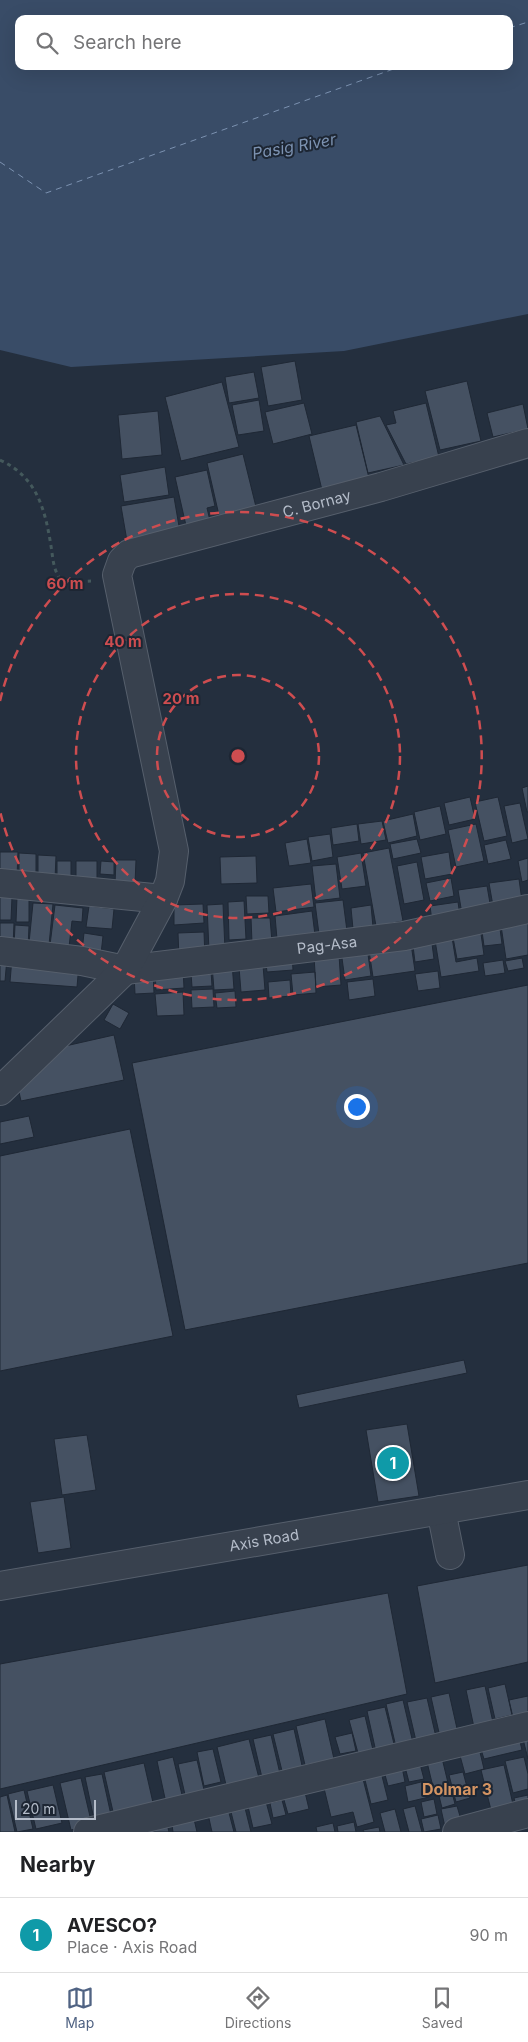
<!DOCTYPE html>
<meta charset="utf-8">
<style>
:root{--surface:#fff;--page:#f2f2f2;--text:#202124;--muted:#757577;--line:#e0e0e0;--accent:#506383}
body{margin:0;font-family:Inter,sans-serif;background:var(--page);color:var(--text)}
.scale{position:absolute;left:15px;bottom:12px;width:81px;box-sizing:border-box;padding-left:5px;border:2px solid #b4bcc9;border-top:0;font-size:14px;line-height:18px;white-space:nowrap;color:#b4bcc9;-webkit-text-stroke:4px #1d2633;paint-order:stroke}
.you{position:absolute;left:356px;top:1106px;width:18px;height:18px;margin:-12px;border:4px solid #fff;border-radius:50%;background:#1a73e8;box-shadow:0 0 0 8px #1a73e833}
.badge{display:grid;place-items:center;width:32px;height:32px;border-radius:50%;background:var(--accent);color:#fff;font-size:16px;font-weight:700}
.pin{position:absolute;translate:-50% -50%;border:2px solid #fff;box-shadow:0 1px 5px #0006}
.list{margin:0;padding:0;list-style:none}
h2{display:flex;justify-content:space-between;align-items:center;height:65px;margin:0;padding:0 20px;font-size:21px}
h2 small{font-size:16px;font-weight:400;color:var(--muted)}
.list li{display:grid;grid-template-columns:32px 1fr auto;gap:15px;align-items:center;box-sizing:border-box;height:75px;padding:0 20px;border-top:1px solid var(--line)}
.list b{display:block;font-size:19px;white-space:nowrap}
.list p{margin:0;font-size:16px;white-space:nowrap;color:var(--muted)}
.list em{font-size:16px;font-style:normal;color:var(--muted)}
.icon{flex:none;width:28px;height:28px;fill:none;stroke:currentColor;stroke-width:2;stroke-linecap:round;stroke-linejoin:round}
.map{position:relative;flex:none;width:528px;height:1832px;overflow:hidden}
.search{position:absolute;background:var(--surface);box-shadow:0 5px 20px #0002;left:15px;right:15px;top:15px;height:55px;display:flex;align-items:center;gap:12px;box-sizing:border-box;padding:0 18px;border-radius:10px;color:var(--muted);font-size:19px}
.sheet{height:140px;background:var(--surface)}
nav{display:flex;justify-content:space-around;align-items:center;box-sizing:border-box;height:70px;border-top:1px solid var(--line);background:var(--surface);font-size:14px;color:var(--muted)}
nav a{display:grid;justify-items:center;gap:2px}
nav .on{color:var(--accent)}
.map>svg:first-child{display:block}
</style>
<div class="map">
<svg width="528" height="1832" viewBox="0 0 528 1832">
<rect width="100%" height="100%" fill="#242f3e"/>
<!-- water -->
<path fill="#394c67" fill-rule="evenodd" d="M0,0H528V314L344,351L71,367L0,350ZM19,19H509V66H19Z"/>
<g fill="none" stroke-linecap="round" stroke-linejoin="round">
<!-- ferry -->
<path stroke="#7c92b1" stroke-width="1" stroke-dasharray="6 5" stroke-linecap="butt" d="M509,28L528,22
M0,162L46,193L402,66"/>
</g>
<!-- building -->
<path fill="#455162" stroke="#1f2835" d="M295,361L302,400L268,406L261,367Z
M254,372L259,398L229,403L225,377Z
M467,381L481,441L440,450L425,391Z
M222,382L239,447L181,461L165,397Z
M259,400L264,431L238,435L232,405Z
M304,403L312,434L273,444L265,412Z
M426,403L439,457L406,464L386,425L396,423L393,411Z
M523,404L528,429L493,437L487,413Z
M158,411L162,455L122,459L118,415Z
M380,416L404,465L368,473L356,422Z
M356,425L369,478L322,490L309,436Z
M243,454L258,515L221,524L207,463Z
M165,467L169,495L124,502L120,475Z
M207,470L215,506L207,508L211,525L187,530L175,477Z
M174,497L180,532L127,541L121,506Z
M528,786V812H527L522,788Z
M470,797L475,819L449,825L444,803Z
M498,797L507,836L484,841L475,802Z
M520,803L528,839L512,843L504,806Z
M440,806L446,834L420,840L414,812Z
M413,814L417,836L388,843L383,821Z
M382,821L386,840L361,844L358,824Z
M357,824L359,841L333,845L331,828Z
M476,824L484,861L456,867L448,830Z
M330,834L333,857L312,861L308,837Z
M307,839L311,863L289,866L285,843Z
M417,839L421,853L393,859L390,844Z
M506,840L511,859L488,864L484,845Z
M389,848L403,921L376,926L363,853Z
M0,852H18L17,876H0Z
M449,852L452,874L425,879L421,857Z
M19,853L36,854V878H19Z
M361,853L366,886L342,889L337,857Z
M38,855L56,856L55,879L38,878Z
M256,856L257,883L221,884L220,857Z
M528,858V880L522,882L518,861Z
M116,860H136L135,884L115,883Z
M57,861H71V880H57Z
M76,861H97V883H76Z
M101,861L114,862V875L100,874Z
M417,862L424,900L404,904L397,866Z
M336,864L340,898L316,901L312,866Z
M451,878L454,896L430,901L426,883Z
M519,879L522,901L493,906L489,883Z
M311,884L314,907L276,912L273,888Z
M487,886L491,909L462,914L458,890Z
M246,896H268L269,913L247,914Z
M0,897H12L11,920H0Z
M17,897L29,898V922H16Z
M343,900L347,931L319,934L315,903Z
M244,901L246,939L229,940L228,902Z
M458,902L460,916L432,921L430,906Z
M33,903L53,904L49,945L29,943Z
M203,904L204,923L174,925V905Z
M223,904L225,950L209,951L207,905Z
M55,905L83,908L82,922L72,921L69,947L50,945Z
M371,905L373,927L353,929L351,908Z
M89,906L114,909L112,929L86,927Z
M312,911L315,935L277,939L275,916Z
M528,915V955L506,959L500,919Z
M251,918H270L272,942L252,943Z
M499,921L502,944L484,946L481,924Z
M0,923H14L13,946H0Z
M15,925L29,926L28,948L14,947Z
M480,927L484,955L457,959L452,932Z
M451,931L456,962L477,958L479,971L441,977L434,934Z
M204,932L205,958H179L178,933Z
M84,933L103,936L101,954L82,951Z
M431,936L434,959L415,962L412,938Z
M410,937L415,971L373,977L368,944Z
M367,947L371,976L345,980L341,951Z
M292,954L293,970L267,972L265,956Z
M339,955L341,985L316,987L314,957Z
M0,957L7,958L5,981H0Z
M12,958L79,964L77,987L10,982Z
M522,958L524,968L508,971L505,961Z
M503,960L505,973L485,976L483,963Z
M232,963L234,989L214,990L212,965Z
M263,965L265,990L241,992L239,967Z
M183,968L184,988L156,990L155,970Z
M211,971L212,986L192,987L191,973Z
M438,971L440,988L418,991L415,974Z
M153,972L154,993L135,994L134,974Z
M315,972L316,993L293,995L291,974Z
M373,979L375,996L349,1000L347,982Z
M290,980L291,996L269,998L268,982Z
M528,985V1263L185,1330L132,1063Z
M213,989L214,1007L192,1008L191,990Z
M235,991L236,1007L217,1008L215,993Z
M183,992L184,1015L157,1016L155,994Z
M113,1004L129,1013L120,1029L104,1020Z
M114,1035L124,1080L21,1101L17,1083L52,1049Z
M29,1116L34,1137L0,1144V1122Z
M130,1129L173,1336L0,1371V1156Z
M464,1360L467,1373L299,1408L296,1395Z
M407,1424L419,1496L378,1502L366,1430Z
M87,1435L96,1490L62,1495L54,1439Z
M64,1497L71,1548L38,1553L30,1502Z
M528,1565V1662L435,1683L417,1586Z
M388,1593L407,1694L0,1789V1664Z
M505,1684L512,1715L495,1719L488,1688Z
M485,1686L494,1727L475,1732L466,1690Z
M449,1693L458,1733L440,1737L431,1697Z
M528,1696V1719L514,1722L509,1700Z
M427,1698L436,1737L416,1741L407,1702Z
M403,1700L413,1743L396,1747L386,1704Z
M385,1707L395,1748L376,1752L367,1711Z
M365,1716L373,1750L358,1753L349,1720Z
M325,1719L334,1759L305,1765L296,1726Z
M294,1729L303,1770L283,1775L273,1734Z
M352,1733L356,1751L340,1754L335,1737Z
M518,1733L522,1750L484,1759L479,1743Z
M271,1735L281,1778L263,1782L253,1739Z
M528,1738V1759L523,1739Z
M249,1739L260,1782L227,1789L217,1747Z
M479,1748L484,1769L465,1774L459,1752Z
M213,1749L221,1782L204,1786L197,1752Z
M173,1757L183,1799L166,1803L157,1761Z
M524,1757L528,1774V1789L513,1793L505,1761Z
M442,1758L449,1787L434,1791L427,1762Z
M197,1760L205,1794L186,1799L178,1764Z
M144,1763L154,1807L114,1816L104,1772Z
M379,1764L388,1800L371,1804L362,1768Z
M420,1764L424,1779L409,1782L405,1767Z
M504,1765L515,1813L493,1818L481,1770Z
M402,1767L405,1782L388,1786L384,1771Z
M463,1772L470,1798L456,1802L449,1775Z
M102,1774L111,1815L94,1819L85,1777Z
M362,1775L374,1822L357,1827L353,1812L331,1817L323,1784Z
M81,1778L92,1825L71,1830L60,1783Z
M425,1781L429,1797L408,1802L405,1786Z
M53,1785L62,1823L36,1829L27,1791Z
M304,1788L309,1809L288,1814L282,1793Z
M451,1789L455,1804L442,1808L438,1792Z
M24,1790L33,1829L17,1832L8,1794Z
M7,1795L15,1832H0V1797Z
M528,1795V1812L518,1814L514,1798Z
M265,1798L272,1824L253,1828L247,1802Z
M434,1799L437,1814L424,1817L421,1802Z
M282,1800L286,1815L273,1818L270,1803Z
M244,1804L251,1832H236L230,1808Z
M415,1806L422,1832H409L403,1809Z
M457,1806L462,1823L445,1827L441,1809Z
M228,1809L234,1832H212L208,1814Z
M395,1809L401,1832H385L380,1813Z
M438,1815L441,1829L424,1832L421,1819Z
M194,1819L197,1832H173L172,1825Z
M166,1820L169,1832H155L152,1823Z
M354,1822L356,1832H338L337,1826Z
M333,1823L335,1832H317L316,1827Z
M379,1827L380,1832H364L363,1830Z"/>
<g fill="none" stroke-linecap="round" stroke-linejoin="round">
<defs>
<g id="minor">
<path d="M0,883L163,899"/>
<path id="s1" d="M0,951L82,961L125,970L404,936L528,909"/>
<path id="s2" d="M0,1091L125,970L163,899L170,881L174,851L117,575L122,561L129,554L381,487L528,443"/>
<path d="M441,1510L450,1555"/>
<path id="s3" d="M0,1586L528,1495"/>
<path d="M88,1832L528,1726"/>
<path d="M457,1832L528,1813"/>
</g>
</defs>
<!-- minor casing -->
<use href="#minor" stroke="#565f6c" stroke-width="30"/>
<!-- path -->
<path stroke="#44595c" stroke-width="3" stroke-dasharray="4 4" stroke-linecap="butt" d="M0,460C37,477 45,509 51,546C53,558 53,570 61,580L66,582L91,581"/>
<!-- minor -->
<use href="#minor" stroke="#38414e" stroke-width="28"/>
</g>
<!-- distance rings -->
<g fill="none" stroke="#ce4d50" stroke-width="2.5" stroke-dasharray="9 6">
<circle cx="238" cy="756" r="81"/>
<circle cx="238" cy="756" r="162"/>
<path d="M0 701A244 244 0 1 1 0 811"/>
</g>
<g text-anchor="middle" stroke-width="4" stroke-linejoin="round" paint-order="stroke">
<!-- street labels -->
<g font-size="15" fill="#b4bcc9" stroke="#1d2633">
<text dy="5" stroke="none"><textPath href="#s2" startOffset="805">C. Bornay</textPath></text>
<text dy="5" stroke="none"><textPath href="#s1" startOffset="330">Pag-Asa</textPath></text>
<text dy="5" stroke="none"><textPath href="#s3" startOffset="268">Axis Road</textPath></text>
</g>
<!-- water labels -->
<g font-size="16" font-style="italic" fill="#7c92b1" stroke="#1d2633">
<text transform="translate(294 146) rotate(-10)" y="6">Pasig River</text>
</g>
<!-- neighbourhood labels -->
<g font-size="16" font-weight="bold" fill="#d59563" stroke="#1d2633">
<text x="457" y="1795">Dolmar 3</text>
</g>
</g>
<circle cx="238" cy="756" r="8" fill="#ce4d50" stroke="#1d2633" stroke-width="2.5"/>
<g font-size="15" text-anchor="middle" font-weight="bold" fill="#ce4d50" stroke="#1d2633" stroke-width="4" stroke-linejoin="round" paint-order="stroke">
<text x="65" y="589">60 m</text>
<text x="123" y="647">40 m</text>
<text x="181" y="704">20 m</text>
</g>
</svg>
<div class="scale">20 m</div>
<div class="you"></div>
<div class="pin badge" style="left:393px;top:1463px;background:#0f9aa8">1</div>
<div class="search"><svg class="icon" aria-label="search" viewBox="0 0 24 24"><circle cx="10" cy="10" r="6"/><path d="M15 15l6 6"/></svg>Search here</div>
</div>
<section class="sheet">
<h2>Nearby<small></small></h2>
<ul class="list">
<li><span class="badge" style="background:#0f9aa8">1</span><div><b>AVESCO?</b><p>Place · Axis Road</p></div><em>90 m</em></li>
</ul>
</section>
<nav>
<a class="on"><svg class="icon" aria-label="map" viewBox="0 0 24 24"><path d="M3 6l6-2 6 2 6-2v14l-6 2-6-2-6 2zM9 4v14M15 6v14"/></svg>Map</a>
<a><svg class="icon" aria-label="directions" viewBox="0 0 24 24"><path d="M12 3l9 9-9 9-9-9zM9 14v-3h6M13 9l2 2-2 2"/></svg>Directions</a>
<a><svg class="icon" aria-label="saved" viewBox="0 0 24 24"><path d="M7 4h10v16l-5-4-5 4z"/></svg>Saved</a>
</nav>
